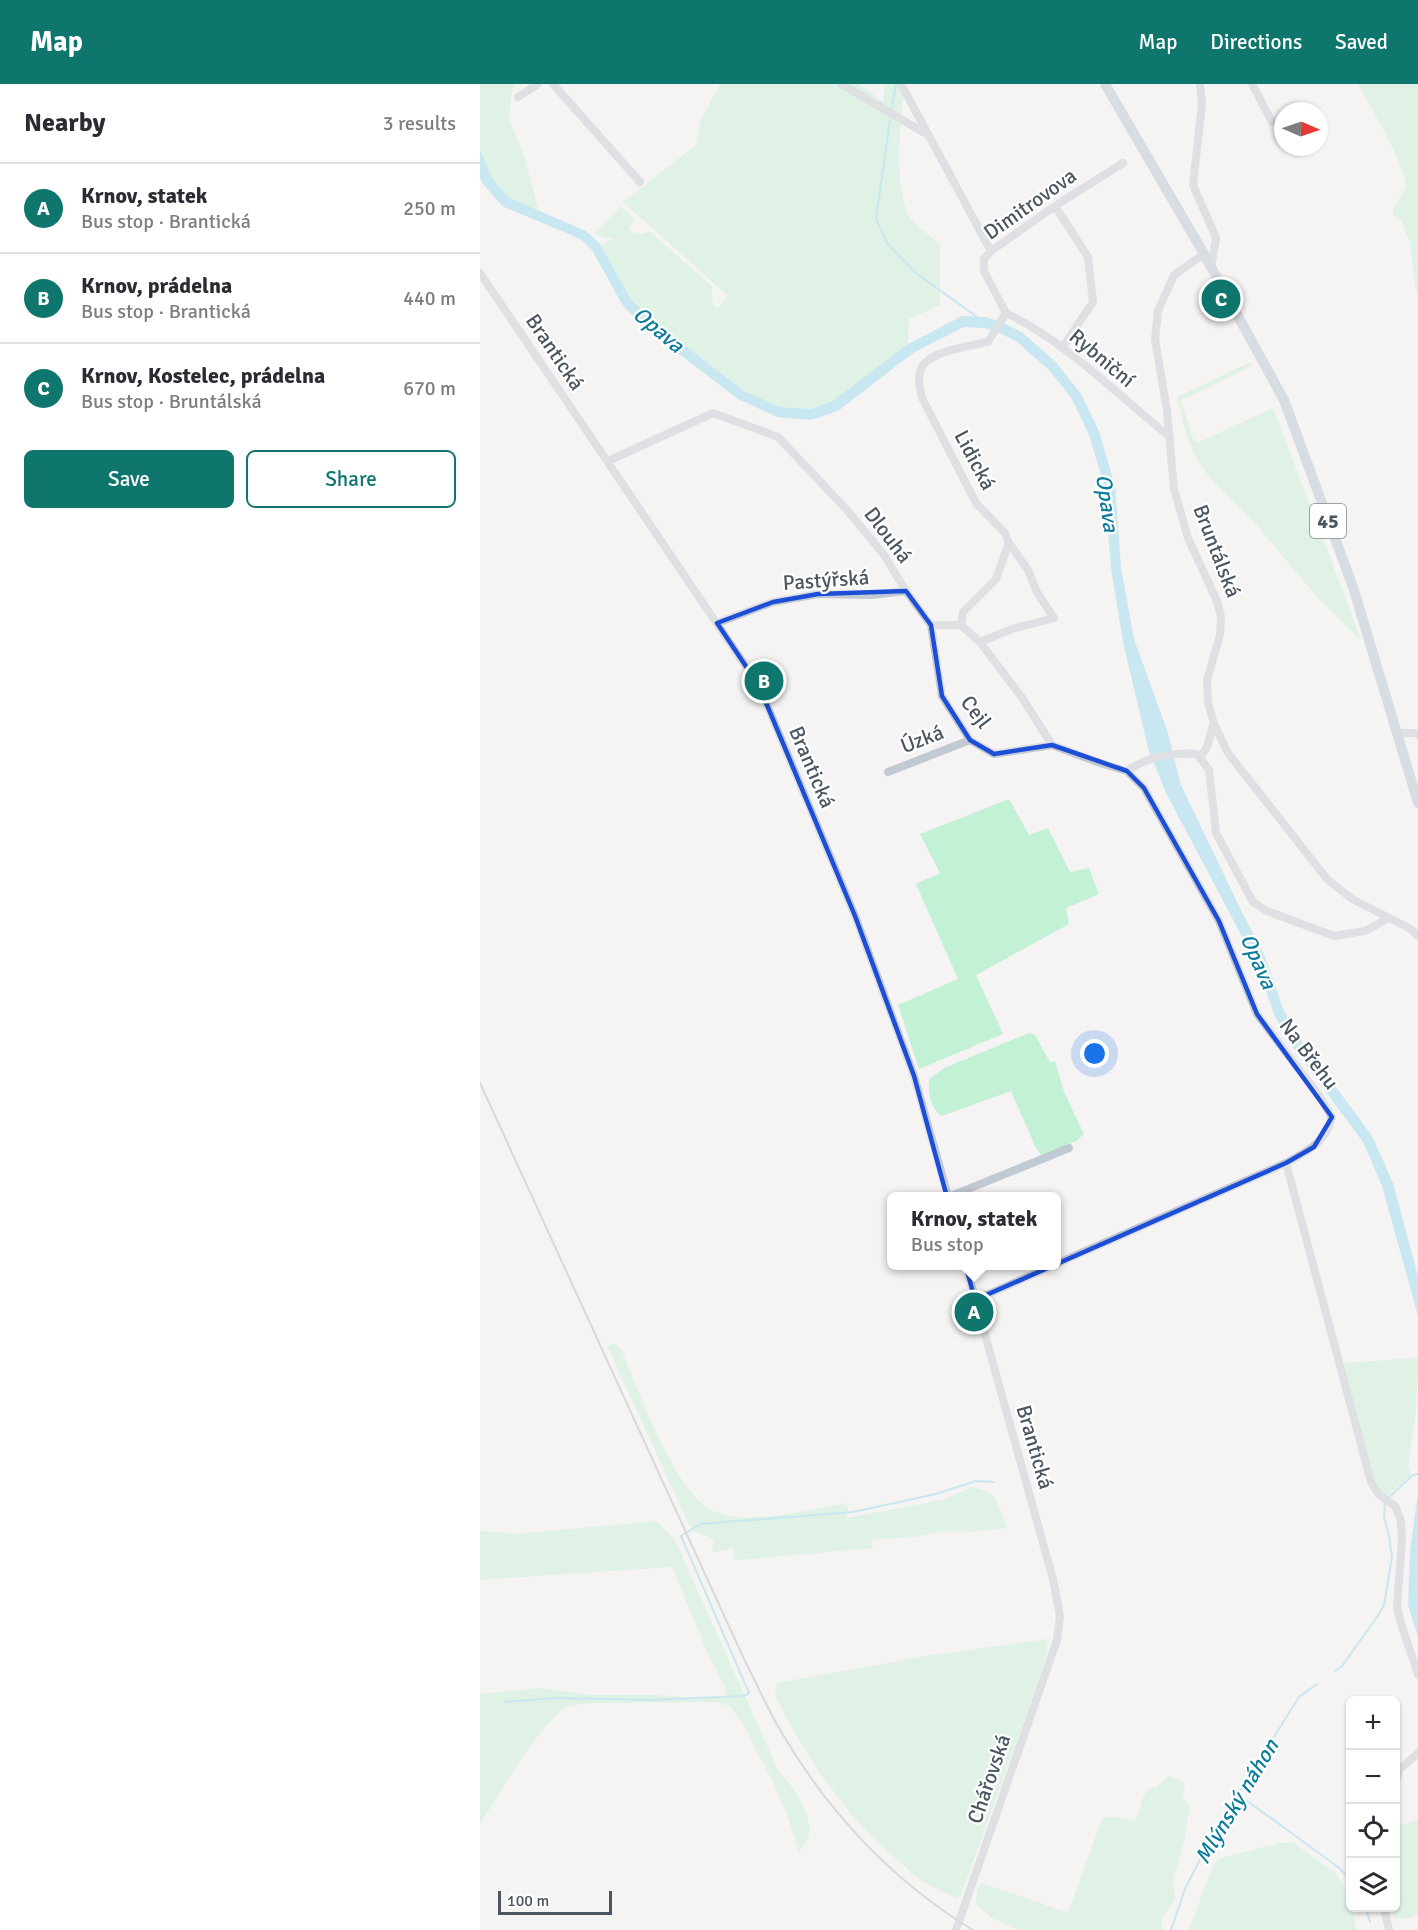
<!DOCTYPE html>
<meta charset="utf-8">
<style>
:root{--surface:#fff;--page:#f7f7f7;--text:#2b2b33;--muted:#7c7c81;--line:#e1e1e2;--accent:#0f766e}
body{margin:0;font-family:Signika,sans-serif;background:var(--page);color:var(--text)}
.controls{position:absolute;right:18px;bottom:18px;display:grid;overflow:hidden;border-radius:9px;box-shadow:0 2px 4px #0004}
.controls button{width:54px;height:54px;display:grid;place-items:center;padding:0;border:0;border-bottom:2px solid var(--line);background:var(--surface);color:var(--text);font:30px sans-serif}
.compass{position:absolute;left:794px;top:18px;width:54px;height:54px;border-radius:50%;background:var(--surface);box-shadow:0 2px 4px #0004;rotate:92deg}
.scale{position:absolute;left:18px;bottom:15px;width:114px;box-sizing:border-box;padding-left:6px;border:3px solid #4a5661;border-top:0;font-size:16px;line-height:21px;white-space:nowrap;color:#4a5661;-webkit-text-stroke:4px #fff;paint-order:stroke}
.you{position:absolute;left:615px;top:970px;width:21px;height:21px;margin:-15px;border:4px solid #fff;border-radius:50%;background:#1a73e8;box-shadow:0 0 0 9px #1a73e833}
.badge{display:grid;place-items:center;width:39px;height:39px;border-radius:50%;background:var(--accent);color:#fff;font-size:20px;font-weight:700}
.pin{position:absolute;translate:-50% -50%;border:3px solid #fff;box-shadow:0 2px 6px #0006}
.popup{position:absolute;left:407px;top:1108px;width:174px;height:78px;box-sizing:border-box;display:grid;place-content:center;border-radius:9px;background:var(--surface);filter:drop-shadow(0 2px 4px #0005);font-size:20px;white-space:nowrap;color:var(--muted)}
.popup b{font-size:22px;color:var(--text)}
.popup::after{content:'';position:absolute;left:50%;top:100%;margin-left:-12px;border:12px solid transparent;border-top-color:var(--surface)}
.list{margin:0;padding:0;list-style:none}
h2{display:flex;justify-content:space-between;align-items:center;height:78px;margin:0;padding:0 24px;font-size:26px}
h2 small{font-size:20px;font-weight:400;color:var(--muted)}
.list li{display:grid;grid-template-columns:39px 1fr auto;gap:18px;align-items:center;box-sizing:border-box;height:90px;padding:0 24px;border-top:2px solid var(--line)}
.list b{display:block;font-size:22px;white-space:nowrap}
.list p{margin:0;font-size:20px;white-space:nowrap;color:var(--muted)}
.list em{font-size:20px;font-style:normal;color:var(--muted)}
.actions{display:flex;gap:12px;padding:18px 24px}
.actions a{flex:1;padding:14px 0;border:2px solid var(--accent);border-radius:9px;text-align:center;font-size:21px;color:var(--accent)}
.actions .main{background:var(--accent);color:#fff}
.icon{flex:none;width:33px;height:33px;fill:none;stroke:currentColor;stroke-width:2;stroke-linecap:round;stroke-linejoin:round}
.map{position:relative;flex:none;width:938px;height:1846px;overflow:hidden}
header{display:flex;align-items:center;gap:36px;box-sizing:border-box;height:84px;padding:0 30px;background:var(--accent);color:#fff}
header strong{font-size:28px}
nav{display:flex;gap:33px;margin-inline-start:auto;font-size:21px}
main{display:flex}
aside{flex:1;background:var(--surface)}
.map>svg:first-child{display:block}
</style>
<header>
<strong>Map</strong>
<nav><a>Map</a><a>Directions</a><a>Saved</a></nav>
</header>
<main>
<aside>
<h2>Nearby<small>3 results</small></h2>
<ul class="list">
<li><span class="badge">A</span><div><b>Krnov, statek</b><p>Bus stop · Brantická</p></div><em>250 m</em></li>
<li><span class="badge">B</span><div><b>Krnov, prádelna</b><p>Bus stop · Brantická</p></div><em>440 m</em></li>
<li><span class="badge">C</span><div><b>Krnov, Kostelec, prádelna</b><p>Bus stop · Bruntálská</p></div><em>670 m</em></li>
</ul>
<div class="actions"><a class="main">Save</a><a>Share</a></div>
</aside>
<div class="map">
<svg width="938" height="1846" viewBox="0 0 938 1846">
<rect width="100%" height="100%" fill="#f5f3f3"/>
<!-- green -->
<path fill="#c3f1d5" d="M0,0H36L32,5L29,35L44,72L59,128L29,114L12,94L4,78L0,66Z
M240,0H379L403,18L405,0H424C422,34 411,109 432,136C439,145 452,153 460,160V221L429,235L428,260L353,317L330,325L300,323L264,307L172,236L151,215L120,160L135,155L123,153L114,149L141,122L155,135L149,144L151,148L162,150L169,147L233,203L231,211L234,222L239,223L247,211L143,118L216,61L220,37Z
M878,0H938V214L935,202L930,159L922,138L914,132L913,125C916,117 925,110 926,101C927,84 888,18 878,0Z
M771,278L772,282L701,317L713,355L717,359L793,324L878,547L879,555L838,514L774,438L730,394L714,371L705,346L697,313Z
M529,715L549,751L568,744L590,788L609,784L619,810L586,824L589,840L496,891L523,950L439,985L418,921L478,895L436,800L460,789L440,750Z
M549,949L555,951L570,978L575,977L584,1008L604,1050L596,1057L562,1072L556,1064L531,1007L462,1032L459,1031C450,1020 448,1009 449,995L464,984Z
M134,1259L141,1265C158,1304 196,1414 236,1428C273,1441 329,1426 367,1419L368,1427L366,1434L462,1416L493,1403L509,1408L515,1414L527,1442L526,1444L492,1448L467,1447L434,1453L391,1456L393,1464L259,1476L254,1475V1464L235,1468L232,1467L234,1455L212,1447L127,1262Z
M938,1274L936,1329L928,1382L931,1391L905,1413L894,1398L863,1279Z
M176,1437L195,1456L297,1684C310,1700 338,1734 327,1756C325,1760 322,1764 319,1768L308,1733L295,1702L263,1640L250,1622L236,1618L115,1619C105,1620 96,1620 87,1623C63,1634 17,1714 0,1740V1610L60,1604L109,1611H176L217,1614L246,1612L245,1604L228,1570L192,1483L0,1496V1447L36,1450Z
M568,1555L566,1573L548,1626L483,1805L480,1812L476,1814L441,1797L394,1755L372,1731L338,1687L307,1635L295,1611L297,1599L446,1572Z
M689,1692L702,1697L705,1702L703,1714L710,1721L704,1757L693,1796L695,1815C689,1829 680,1828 682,1846H539L512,1834L496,1820L497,1805L502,1799L588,1829L622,1735C632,1729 643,1737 654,1736C662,1728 660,1712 669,1705C677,1700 671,1708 678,1702C683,1698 683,1695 689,1692Z
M938,1736V1828L937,1831L929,1834L914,1835L916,1742Z
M799,1759H814L857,1791L869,1813L877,1846H709L731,1786L738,1775Z"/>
<!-- water -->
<path fill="#90daee" d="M0,66L12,94L29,114L106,147L120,160L151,215L172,236L264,307L300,323L330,325L353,317L428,260L482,232L506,233L524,239L543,249L576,278L601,310L619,347L635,402L641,483L654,555L688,649L701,701L758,820L785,873L804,927L816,949L892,1052L913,1099L938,1192V1232L902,1102L883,1058L807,955L795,932L775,877L686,709L668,664L643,558L631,484L625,404L609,351L592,315L569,286L537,258L520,249L504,244L484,243L433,269L358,327L331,336L297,333L258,315L165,244L143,222L112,166L100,155L22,122L3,100L0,94Z
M938,1409V1553L928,1521L930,1467Z"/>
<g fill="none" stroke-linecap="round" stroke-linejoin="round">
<!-- stream -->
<path stroke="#90daee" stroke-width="2" d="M412,23L416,0
M410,36L396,135L407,159L436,189L497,233
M908,1414L933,1391L938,1390
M855,1587L862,1582L897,1533L904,1521L912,1473L909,1451L904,1433L905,1419
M25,1618L77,1614L170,1616L264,1612L269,1609L201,1452L220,1440L373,1428L456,1410L496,1397L513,1398
M759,1711L858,1783L870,1796
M886,1824L890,1838
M691,1846L705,1805L733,1750L819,1613L837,1600"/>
<!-- minor -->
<path stroke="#c1cad2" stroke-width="8" d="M73,0L160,98
M361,0L448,51
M421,0L511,167
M720,0L722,20L713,101L736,154L731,183
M772,0L792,38
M38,13L58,0
M575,122L608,173L613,218L582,264
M724,170L694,191L678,227L675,255L687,327L694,405L708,454L737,517L741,533L740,551L727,596L728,619L734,640L748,669L847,795L872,815L931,845L938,852
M0,189L279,602L375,832L434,992L468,1112
M526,229C585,257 639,312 690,353
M128,377L233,329L298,353L367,426L404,471L426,507L451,541H481L500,558L543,615L572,661L620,679L647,687L664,704L739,837L777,930L840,1013L852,1033C847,1058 826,1068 806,1079L891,1398L899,1411L915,1422L921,1437L922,1457L917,1521C920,1545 932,1568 938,1591
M237,539L293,518L338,510L391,511L426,507
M451,541L462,612L490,656L514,670L572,661
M481,541L483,528L516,495L529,459L525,449L496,419L442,314C440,305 437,294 441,285C448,267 490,262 508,258L526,229L504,187V175L511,167L575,122L643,79
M500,558L532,545L574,534L557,508L548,486L529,459
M918,649H936L938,651
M720,674L727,663L733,641
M647,687C668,673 692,668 717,670L729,686L736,749L773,818L787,827L854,852L885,847L907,835
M408,688L490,656
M471,1112L589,1064
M576,1180L806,1079
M495,1216L572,1182
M916,1697L919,1686L938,1669
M904,1824L909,1846
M476,1846L577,1556L580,1532L573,1495L486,1182"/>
<!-- major -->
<path stroke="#b3c2d1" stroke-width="10" d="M625,0L724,170L804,316L873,503L938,719"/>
<!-- rail -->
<path stroke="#b5b8bd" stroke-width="2" d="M0,999L264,1575C276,1598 286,1622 299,1644C346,1726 412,1797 493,1846"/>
</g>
<!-- marked area -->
<path d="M0 0H938V1846H0ZM426,507L451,541L462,612L490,656L514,670L572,661L647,687L664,704L739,837L777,930L852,1033L834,1063L806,1079L495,1216L434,992L375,832L279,602L237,539L293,518L338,510Z" fill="#f5f3f3" fill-opacity=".55" fill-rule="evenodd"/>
<path fill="none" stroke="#1d4ed8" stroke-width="4.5" stroke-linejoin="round" d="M426,507L451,541L462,612L490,656L514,670L572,661L647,687L664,704L739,837L777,930L852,1033L834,1063L806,1079L495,1216L434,992L375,832L279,602L237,539L293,518L338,510Z"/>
<g text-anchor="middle" stroke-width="4.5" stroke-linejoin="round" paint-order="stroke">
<!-- shield labels -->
<rect fill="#fff" stroke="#808990" stroke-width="1.5" x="830" y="420" width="36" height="34" rx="4.5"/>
<g font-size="20" font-weight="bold" fill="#4a5661">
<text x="848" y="444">45</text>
</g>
<!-- street labels -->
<g font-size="21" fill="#4a5661" stroke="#fff">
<text transform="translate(550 120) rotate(-35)" y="7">Dimitrovova</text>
<text transform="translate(75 268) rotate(56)" y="7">Brantická</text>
<text transform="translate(622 274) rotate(40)" y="7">Rybniční</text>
<text transform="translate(495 376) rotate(62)" y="7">Lidická</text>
<text transform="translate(408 451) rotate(53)" y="7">Dlouhá</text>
<text transform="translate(737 467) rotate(69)" y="7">Bruntálská</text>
<text transform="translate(346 496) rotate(-4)" y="7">Pastýřská</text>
<text transform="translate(496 628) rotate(53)" y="7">Cejl</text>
<text transform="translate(442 655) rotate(-21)" y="7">Úzká</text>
<text transform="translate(332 683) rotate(67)" y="7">Brantická</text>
<text transform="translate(829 970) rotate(53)" y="7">Na Břehu</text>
<text transform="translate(555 1363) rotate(74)" y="7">Brantická</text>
<text transform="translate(509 1695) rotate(-71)" y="7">Chářovská</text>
</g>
<!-- water labels -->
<g font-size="22" font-style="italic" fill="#0c7c9b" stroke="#fff">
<text transform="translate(179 245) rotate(40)" y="8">Opava</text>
<text transform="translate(628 419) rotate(82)" y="8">Opava</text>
<text transform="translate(779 877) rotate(66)" y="8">Opava</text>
<text transform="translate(756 1717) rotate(-59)" y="8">Mlýnský náhon</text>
</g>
</g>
</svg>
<div class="controls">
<button>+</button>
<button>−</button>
<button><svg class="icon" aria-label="locate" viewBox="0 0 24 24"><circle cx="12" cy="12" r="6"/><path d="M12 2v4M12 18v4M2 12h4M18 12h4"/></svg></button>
<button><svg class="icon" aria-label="layers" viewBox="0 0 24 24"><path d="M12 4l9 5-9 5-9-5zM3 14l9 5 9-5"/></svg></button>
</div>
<svg class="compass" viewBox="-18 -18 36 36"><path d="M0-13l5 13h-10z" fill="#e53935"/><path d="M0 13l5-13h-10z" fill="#7c7c81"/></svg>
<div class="scale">100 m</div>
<div class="you"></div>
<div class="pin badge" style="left:494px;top:1228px">A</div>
<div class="popup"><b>Krnov, statek</b>Bus stop</div>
<div class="pin badge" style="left:284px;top:597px">B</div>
<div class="pin badge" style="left:741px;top:215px">C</div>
</div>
</main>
